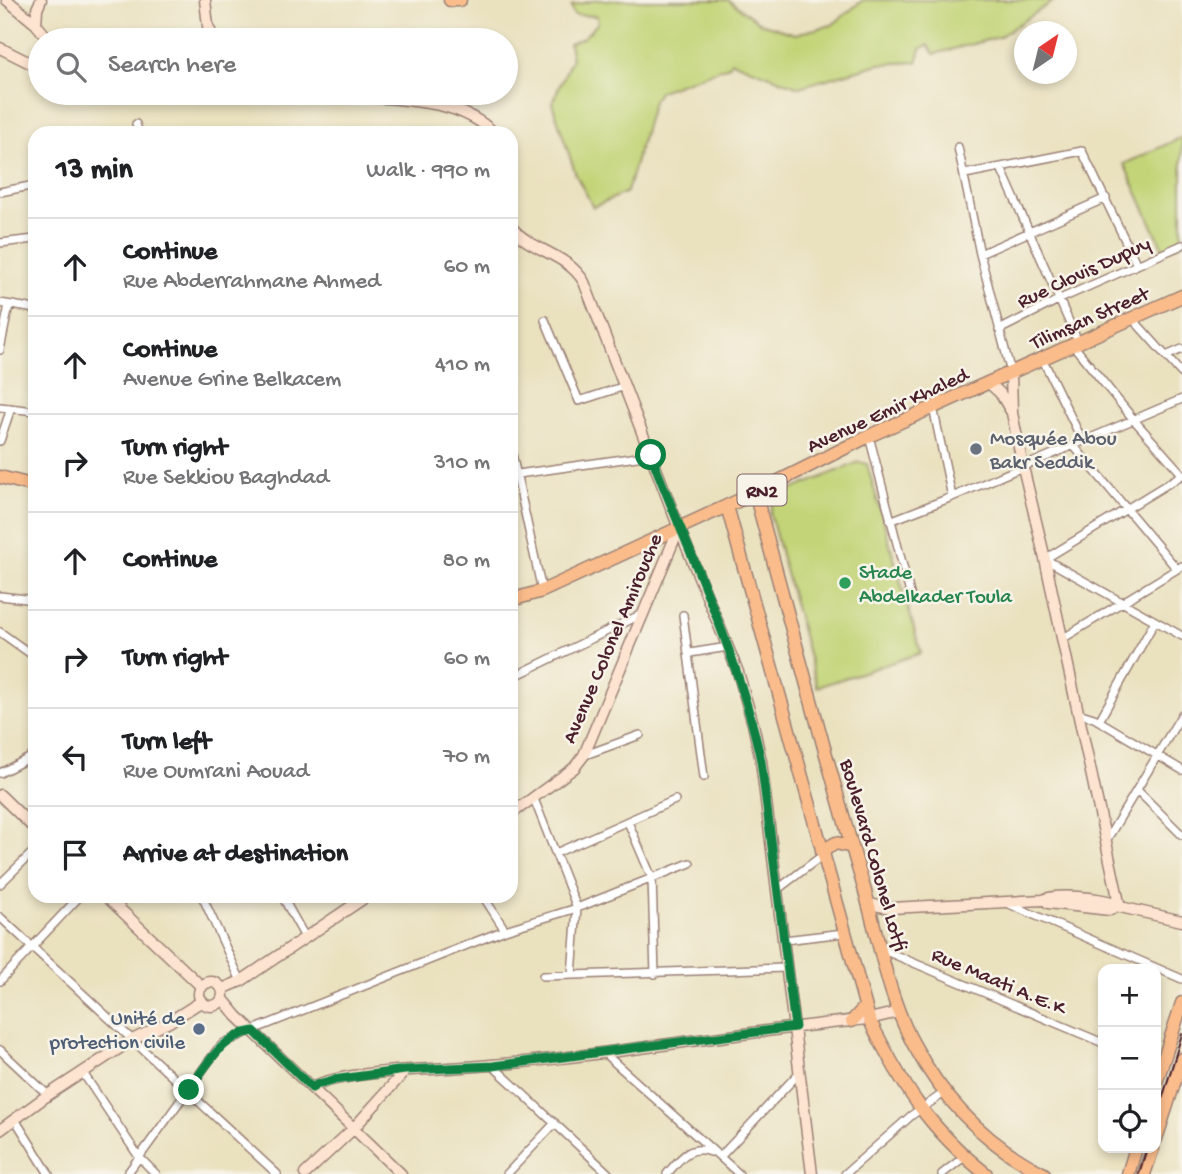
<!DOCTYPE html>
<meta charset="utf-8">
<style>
:root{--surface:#fff;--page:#f6f6f6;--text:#202124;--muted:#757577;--line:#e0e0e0}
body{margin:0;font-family:"Gochi Hand",sans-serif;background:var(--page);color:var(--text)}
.controls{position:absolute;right:21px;bottom:21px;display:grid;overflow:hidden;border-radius:14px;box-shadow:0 4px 10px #0003}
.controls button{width:63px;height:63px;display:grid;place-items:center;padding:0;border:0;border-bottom:2px solid var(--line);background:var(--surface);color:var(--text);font:35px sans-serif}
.compass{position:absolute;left:1014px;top:21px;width:63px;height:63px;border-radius:50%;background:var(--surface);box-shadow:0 4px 10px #0003;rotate:35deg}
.stop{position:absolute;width:21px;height:21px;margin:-16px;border:5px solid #0b8043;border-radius:50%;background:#fff}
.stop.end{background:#0b8043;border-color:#fff;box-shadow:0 2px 7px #0008}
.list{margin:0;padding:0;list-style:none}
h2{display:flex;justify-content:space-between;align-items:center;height:91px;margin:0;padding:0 28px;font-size:30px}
h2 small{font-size:23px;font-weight:400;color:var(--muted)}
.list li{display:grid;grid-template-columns:46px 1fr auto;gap:21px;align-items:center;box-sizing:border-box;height:98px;padding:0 28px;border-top:2px solid var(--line)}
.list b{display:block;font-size:26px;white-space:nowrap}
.list p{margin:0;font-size:23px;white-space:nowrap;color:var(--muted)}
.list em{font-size:23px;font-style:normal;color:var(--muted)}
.icon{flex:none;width:38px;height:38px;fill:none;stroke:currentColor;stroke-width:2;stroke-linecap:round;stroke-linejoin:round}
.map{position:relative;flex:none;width:1182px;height:1174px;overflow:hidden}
.search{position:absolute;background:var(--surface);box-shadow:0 4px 10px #0003;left:28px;top:28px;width:490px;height:77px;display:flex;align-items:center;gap:18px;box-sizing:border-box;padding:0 24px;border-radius:38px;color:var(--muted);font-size:26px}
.panel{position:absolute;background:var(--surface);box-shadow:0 4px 10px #0003;left:28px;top:126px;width:490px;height:777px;border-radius:21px}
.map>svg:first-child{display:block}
</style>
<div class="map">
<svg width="1182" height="1174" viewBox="0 0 1182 1174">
<rect width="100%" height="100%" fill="#f7f3e8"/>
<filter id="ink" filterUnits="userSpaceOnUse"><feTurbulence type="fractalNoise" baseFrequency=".0143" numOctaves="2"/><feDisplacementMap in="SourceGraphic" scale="14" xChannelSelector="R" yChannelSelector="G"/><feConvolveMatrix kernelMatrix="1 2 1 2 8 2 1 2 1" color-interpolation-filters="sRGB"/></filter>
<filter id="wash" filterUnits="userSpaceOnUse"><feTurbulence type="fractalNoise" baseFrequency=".00686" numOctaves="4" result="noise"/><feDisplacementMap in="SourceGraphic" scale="28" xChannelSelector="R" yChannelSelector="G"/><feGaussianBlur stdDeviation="1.57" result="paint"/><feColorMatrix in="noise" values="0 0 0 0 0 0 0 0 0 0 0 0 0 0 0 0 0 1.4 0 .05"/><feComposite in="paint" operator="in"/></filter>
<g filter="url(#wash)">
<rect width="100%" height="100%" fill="#eae1bf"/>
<!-- green -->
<path fill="#c2d477" stroke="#867a51" stroke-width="2" d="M596,0H728L760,23L795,34L832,25L863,0H1055L999,37L934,54L928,45L921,49L917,62L879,64L799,87L731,61L729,66L660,91L653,101L627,192L593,207L576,175L552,103L572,58L569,44L583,38L598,23L597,16L574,15L571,6Z
M1182,137V243L1164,251L1124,164Z
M859,462L867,464L921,653L817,687L770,514L774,497Z"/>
</g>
<g filter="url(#ink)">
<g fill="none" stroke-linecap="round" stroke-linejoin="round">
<defs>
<path id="street" d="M136,124L139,133
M958,147L980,254L1011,373
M1001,168L1078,342
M965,174L1082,151L1137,265
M0,192L35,185
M0,243L35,239
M980,254L1106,198
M0,303L35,309
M1132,318L1182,374
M545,320L579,401L625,386
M999,330L1060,299L1182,245
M1073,345L1134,420L1182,474
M0,350L9,305
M1166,356L1182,349
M1042,358L1082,440
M0,407L35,411
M933,407L952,497
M869,436L912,601
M0,441L11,408
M1073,445L1177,569
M511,449L542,591
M511,473L518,474L651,455
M1182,475L1045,559L1182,636
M890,521L952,497L1182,399
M0,596L35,600
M683,615L704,777
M0,632L35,657
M1062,639L1182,566
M690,653L728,647
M511,678L642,614
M1078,713L1094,718L1182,770
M1099,721L1155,621
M585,755L640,735
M0,773L35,755
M1138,791L1182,835
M534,799L577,908L572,975
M628,822L652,878L655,974
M1106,841L1182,714
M556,853L675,800
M0,884L35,850
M778,889L823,855
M202,896L241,981
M282,896L306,939
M483,896L505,930
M1009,904L1182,979
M0,917L277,1174
M784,940L844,933
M881,949L1103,1043
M543,976L786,968
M0,981L80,896
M0,1050L48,1095
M604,1053L739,1174
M493,1066L609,1174
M83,1073L139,1157L156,1174
M16,1121L49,1174
M720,1157L800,1072
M127,1174L217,1050L224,1043L248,1032L505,930L577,908L690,863
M507,1174L555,1123
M667,1174C680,1159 689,1144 711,1152
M845,1174L912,1115L944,1093
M942,1174L964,1157"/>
<path id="secondary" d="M7,0L36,24L49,40
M205,0L208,26L214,40
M36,24L37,9L41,0
M0,48L40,68
M347,93L359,96C405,100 459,99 494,133
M511,227C532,252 567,253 584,282L679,528L738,672L753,724L761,761L812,1174
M1011,373L1012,413L1023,467L1045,559L1120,907
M989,383L1000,393L1011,411
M0,795L35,829
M511,814L574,768L584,755L679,528
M106,896L202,987
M1048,903L1110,910L1116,906
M868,904L891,908L1043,900C1057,893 1099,898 1115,903L1116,906L1182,921
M199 994a12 12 0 1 1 24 0a12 12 0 1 1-24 0Z
M222,989L241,981L367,896
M222,998L237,1016L401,1174
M312,1088C331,1074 406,1070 432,1069C578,1062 723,1033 869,1019L899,1012
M0,1130L48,1095L132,1040L169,1022L202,1001
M305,1174L353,1129L405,1071"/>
<path id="primary" d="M450,0H460
M0,477L35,486
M755,493C791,625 825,757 864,888C879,940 888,998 914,1045C944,1101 987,1145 1044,1174
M727,506L869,1019C902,1085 928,1128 986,1174
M511,600L542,591L755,493L869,436L1182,296
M822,851L836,843L852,847
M852,1021L865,1007
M1156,1083L1182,1003
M1156,1139L1182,1059
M1128,1174L1136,1148
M1144,1174L1153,1148"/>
</defs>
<!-- street casing -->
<use href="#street" stroke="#9a8075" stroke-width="10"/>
<!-- secondary casing -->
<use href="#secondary" stroke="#9a8075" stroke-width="13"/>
<!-- primary casing -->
<use href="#primary" stroke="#9a8075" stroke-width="15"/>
<!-- street -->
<use href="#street" stroke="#fff" stroke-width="7"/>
<!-- secondary -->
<use href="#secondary" stroke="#fde4d1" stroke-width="10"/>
<!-- primary -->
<use href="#primary" stroke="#fabc8b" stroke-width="12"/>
<!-- tram -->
<path stroke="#4a1f2b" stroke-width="2" d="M1156,1119L1182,1034
M1139,1174L1147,1148"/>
</g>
</g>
<g fill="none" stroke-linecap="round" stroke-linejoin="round" filter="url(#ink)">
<!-- route -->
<path stroke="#0b8043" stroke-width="9" d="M189,1090C206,1066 222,1035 254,1031L312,1088L318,1084L333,1080L405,1070L493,1066L795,1027L761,761C739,655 690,556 651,455"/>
</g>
<!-- markers -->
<circle fill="#6b7280" stroke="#f7f3e8" stroke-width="2.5" cx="976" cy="449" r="7"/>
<circle fill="#2e9e5b" stroke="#f7f3e8" stroke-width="2.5" cx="845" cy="583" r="7"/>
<circle fill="#5c6f8a" stroke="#f7f3e8" stroke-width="2.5" cx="199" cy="1029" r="7"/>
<g text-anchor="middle" stroke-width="5" stroke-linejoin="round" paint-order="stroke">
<!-- shield labels -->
<rect fill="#f7f3e8" stroke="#7e5f64" stroke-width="2" x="737.5" y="474.5" width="49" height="31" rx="5"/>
<g font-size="19" font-weight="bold" fill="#4a1f2b">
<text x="762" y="497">RN2</text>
</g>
<!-- street labels -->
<g font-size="21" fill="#4a1f2b" stroke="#f7f3e8">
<text transform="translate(1083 271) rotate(-25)" y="7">Rue Clovis Dupuy</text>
<text transform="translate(1089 317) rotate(-24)" y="7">Tilimsan Street</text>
<text transform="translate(887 409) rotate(-25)" y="7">Avenue Emir Khaled</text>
<text transform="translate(611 638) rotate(-67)" y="7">Avenue Colonel Amirouche</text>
<text transform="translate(875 855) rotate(74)" y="7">Boulevard Colonel Lotfi</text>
<text transform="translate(999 980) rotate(23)" y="7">Rue Maati A.E.K</text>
</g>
<!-- worship labels -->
<g font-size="21" fill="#5b616d" stroke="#f7f3e8" text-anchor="start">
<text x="990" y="444">Mosquée Abou<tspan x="990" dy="24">Bakr Seddik</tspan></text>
</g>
<!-- leisure labels -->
<g font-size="21" fill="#27864d" stroke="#f7f3e8" text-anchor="start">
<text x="859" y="578">Stade<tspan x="859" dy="24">Abdelkader Toula</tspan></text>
</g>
<!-- service labels -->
<g font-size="21" fill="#4e5e75" stroke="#f7f3e8" text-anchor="end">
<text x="185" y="1024">Unité de<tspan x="185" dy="24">protection civile</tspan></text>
</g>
</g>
</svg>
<div class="controls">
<button>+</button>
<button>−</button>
<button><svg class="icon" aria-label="locate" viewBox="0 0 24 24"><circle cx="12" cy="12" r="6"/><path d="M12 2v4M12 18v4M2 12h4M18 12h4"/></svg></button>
</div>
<svg class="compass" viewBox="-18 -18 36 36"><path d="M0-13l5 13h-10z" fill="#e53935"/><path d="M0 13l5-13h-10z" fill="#757577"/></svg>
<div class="stop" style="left:651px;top:455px"></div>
<div class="stop end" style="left:189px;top:1090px"></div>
<div class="search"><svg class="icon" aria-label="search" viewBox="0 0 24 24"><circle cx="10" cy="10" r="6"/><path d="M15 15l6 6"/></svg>Search here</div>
<section class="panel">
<h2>13 min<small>Walk · 990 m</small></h2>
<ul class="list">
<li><svg class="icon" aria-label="ahead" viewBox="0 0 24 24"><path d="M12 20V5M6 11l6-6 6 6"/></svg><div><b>Continue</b><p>Rue Abderrahmane Ahmed</p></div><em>60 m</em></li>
<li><svg class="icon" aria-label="ahead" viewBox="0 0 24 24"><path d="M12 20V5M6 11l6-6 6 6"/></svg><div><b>Continue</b><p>Avenue Grine Belkacem</p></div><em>410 m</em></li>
<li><svg class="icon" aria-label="right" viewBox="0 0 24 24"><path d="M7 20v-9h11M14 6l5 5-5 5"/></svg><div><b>Turn right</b><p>Rue Sekkiou Baghdad</p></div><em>310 m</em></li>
<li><svg class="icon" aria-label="ahead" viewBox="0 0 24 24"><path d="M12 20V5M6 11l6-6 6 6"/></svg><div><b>Continue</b></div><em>80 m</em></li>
<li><svg class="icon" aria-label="right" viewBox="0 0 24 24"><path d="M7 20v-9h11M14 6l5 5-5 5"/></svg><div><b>Turn right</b></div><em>60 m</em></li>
<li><svg class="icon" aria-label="left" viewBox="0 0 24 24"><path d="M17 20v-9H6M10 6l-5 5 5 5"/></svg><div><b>Turn left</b><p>Rue Oumrani Aouad</p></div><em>70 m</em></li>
<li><svg class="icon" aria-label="arrive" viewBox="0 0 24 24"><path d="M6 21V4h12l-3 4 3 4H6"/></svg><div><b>Arrive at destination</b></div></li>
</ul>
</section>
</div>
